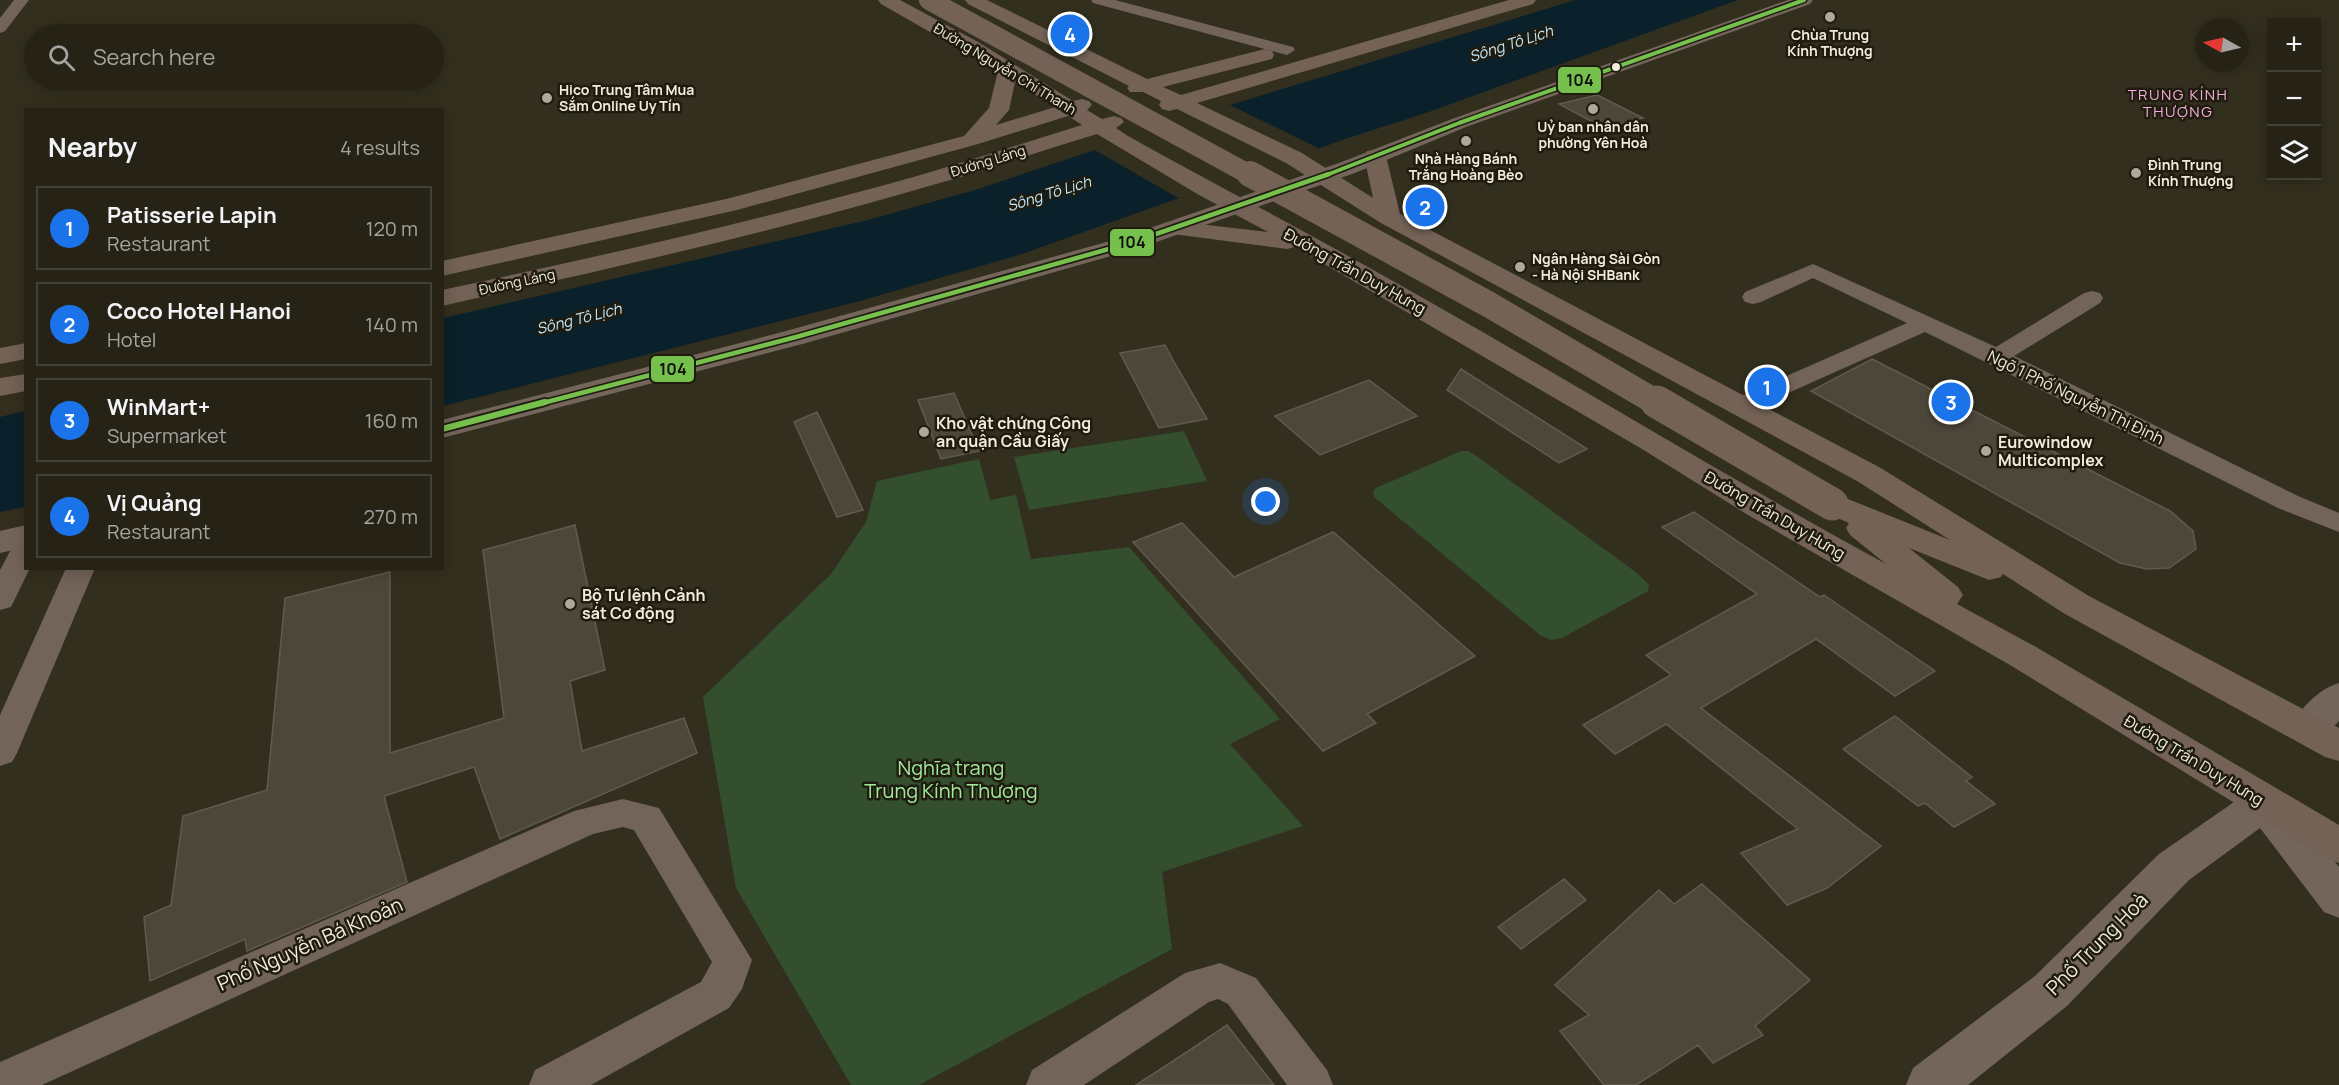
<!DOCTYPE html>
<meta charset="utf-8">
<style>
:root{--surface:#262316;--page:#322f23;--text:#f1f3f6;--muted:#a4a4a1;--line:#424035;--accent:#1a73e8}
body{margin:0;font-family:Manrope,sans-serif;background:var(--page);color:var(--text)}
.controls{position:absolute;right:18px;top:18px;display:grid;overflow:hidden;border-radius:0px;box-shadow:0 3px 15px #0003}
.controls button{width:54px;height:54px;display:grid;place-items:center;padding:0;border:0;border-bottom:2px solid var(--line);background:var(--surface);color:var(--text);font:30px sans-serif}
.compass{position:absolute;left:2195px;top:18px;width:54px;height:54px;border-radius:50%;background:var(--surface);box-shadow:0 3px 15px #0003;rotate:278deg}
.you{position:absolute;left:1266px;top:502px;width:21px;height:21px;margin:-15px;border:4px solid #fff;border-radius:50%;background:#1a73e8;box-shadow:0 0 0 9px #1a73e833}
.badge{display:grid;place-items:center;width:39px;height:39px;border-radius:50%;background:var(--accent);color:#fff;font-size:20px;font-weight:700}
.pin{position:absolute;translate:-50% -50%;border:3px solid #fff;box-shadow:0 2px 6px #0006}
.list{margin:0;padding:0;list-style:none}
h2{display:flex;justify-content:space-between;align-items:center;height:78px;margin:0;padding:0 24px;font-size:26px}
h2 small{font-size:20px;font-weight:400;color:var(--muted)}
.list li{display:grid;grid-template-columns:39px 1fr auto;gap:18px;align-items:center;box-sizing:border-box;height:84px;margin:0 12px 12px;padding:0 12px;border:2px solid var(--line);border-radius:0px}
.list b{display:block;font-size:22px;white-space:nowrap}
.list p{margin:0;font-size:20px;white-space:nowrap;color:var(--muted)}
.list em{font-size:20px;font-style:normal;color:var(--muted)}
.icon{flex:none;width:33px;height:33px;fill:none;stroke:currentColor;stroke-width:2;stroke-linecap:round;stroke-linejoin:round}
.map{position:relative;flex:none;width:2339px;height:1085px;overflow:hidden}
.search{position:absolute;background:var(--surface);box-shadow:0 3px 15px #0003;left:24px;top:24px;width:420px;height:66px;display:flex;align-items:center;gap:15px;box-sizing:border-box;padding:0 21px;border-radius:33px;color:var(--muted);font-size:22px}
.panel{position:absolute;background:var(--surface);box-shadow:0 3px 15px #0003;left:24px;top:108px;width:420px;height:462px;border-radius:0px}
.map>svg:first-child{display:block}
</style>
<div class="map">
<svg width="2339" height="1085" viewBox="0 0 2339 1085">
<rect width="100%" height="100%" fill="#332f1e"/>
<!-- green -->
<path fill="#334f2e" d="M1184,431L1207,481L1029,510L1014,457Z
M1461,451H1468L1475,455L1637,573L1649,585L1648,591L1562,638L1552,640L1541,636L1374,497L1373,492L1376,488Z
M979,459L990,500L1016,495L1031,559L1129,547L1280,719L1230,744L1303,826L1162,872L1172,949L919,1085H851L736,888L703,697L831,574L866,522L877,481Z"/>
<!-- water -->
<path fill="#0a212b" d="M1575,0H1738L1423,114L1351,137L1022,254L860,301L443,406V318L864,221L975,190L1230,105Z
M25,411V507L0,512V417Z"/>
<!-- pier -->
<path fill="#332f1e" d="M1230,105L1320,149L1233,183L1229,181L1180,199L1093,149L1143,133L1140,131Z"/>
<!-- building -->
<path fill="#4c473a" stroke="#615b4e" stroke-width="1.5" d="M1597,95L1643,118L1604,128L1559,104Z
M1165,345L1174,362L1207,419L1159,428L1120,353Z
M1872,359L2170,511L2193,531L2196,549L2169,568L2147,569L2120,563L1811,391Z
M1461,369L1587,449L1559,463L1447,390Z
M1369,380L1417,416L1320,455L1275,416Z
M954,393L979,451L941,459L918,400Z
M817,412L863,510L837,517L794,422Z
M1694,512L1820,597L1824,595L1935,671L1895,696L1816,639L1701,708L1881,846L1827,888L1787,905L1741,853L1798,829L1666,724L1615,754L1583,725L1671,675L1646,655L1757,594L1662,527Z
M1182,523L1234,577L1333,532L1475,656L1367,714L1376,723L1323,751L1133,542Z
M575,525L605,670L570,681L582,751L684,718L697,753L500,839L474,767L384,796L407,882L247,951L245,939L150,981L144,917L171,905L183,816L267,790L285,598L390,572V753L504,718L483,550Z
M1895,716L1972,777L1966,781L1995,804L1954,827L1925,803L1918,806L1843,749Z
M1564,879L1586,900L1521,949L1498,927Z
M1702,884L1810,980L1755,1026L1763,1035L1713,1063L1698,1045L1636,1085H1604L1560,1031L1589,1015L1555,985L1659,890L1674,904Z
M1227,1025L1274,1085H1136L1193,1048Z"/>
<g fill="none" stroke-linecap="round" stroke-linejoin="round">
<!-- street -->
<path fill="#73645a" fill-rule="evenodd" d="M14,0H29L5,31L0,33V18Z
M1091,0H1115L1293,47L1295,50L1287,55L1093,3Z
M1813,264L1996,347L2084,293L2092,291L2100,293L2103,298L2100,303L2014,356L2298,496L2339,513V532L2278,508L1925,332L1748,411L1739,414L1730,411L1726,406L1730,401L1907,323L1813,278L1761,302L1753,304L1745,302L1742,297L1745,292Z
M26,538V568H30L11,607L0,610V570L16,540Z
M66,568H95L17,753L12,762L0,766V715Z
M623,799L659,808L752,960L742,989L729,1008L591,1085H529L535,1070L701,982L712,962L634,830L623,827L593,834L42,1085H0V1062L574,811Z
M1220,963L1256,978L1327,1070L1333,1085H1287L1228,1004L1218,999L1209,1002L1084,1085H1026L1032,1070L1185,973Z"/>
<!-- secondary -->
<path fill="#74655a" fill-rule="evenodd" d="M1788,0H1813L1810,4L1466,127L1355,173L1139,248L806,343L442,438V420L786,331L1121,238L1339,163L1452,119Z
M26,525V547L0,553V531Z
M2339,683V721C2323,737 2318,747 2294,739L2289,729C2299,710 2318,689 2339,683Z
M2264,787L2278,791L2339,867V918L2324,912L2260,828L2189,880L2067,1006L1968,1085H1906L1913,1068L2035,976L2159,854L2250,791Z"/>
<!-- primary -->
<path fill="#736255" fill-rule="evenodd" d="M878,0H900L978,42L1073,101L1082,99L1089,101L1092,105L1087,110L1102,119L1114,116L1121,118L1124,122L1116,128L1128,136C1205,179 1282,219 1359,262C1536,360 1708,467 1886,564L1850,535L1846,528L1849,523L1821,511L1816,504L1821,497L1832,494L1843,497L1950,540L1857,481L1381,223L1286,163L1177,109L1169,111L1162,109L1159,105L1161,101L1143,92H1130L1127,88L1129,86L968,4L965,0H987L1147,79L1265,49L1272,51L1274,55L1272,59L1163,87L1181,95L1509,0H1536L1533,4L1197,103L1302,153L1373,198L1364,156L1367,151L1375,150L1383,151L1386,156L1400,214L1879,467L2089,596L2339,728V761L2325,757L2065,614L2003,574L2001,577L1989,580L1909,548L1958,587L1963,595L1957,604L2036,647L2339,825V863L2324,858L2010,665L1748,515L1642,449L1295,247L1287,249L1165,233L1161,228L1165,223L1173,221L1268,232L1199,195L1097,134C1043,150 990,169 936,184C774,232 608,269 442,306V290C602,256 760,220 917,176C972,160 1027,142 1082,125L1068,116L978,144L737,210L442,276V261L726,199L964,136L989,108L998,71L881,4ZM1015,82L1055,107L996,125L1009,110Z
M26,343V359L0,364V348Z
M26,374V391L0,396V378Z"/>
<!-- primary-bridge-far2 -->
<path stroke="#736255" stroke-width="20" d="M929,0L1252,176"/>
<!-- primary-bridge-far1 -->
<path stroke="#736255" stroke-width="26" d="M1250,174L1488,304L1659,404"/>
<!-- primary-bridge -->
<path stroke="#736255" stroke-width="33" d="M1657,402L1832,504"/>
<defs>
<path id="bus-1-far2" d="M1324,176L1459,123L1804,0"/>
<path id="bus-1-far1" d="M539,404L796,337L1130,243L1329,174"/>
<path id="bus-1" d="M442,429L545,402"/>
</defs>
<!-- bus-1-far2 casing -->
<use href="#bus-1-far2" stroke="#1f1c0f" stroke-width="7"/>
<!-- bus-1-far1 casing -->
<use href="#bus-1-far1" stroke="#1f1c0f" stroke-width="8"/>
<!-- bus-1 casing -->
<use href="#bus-1" stroke="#1f1c0f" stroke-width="10"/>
<!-- bus-1-far2 -->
<use href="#bus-1-far2" stroke="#76c04d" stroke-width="4"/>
<!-- bus-1-far1 -->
<use href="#bus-1-far1" stroke="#76c04d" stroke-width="4.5"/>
<!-- bus-1 -->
<use href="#bus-1" stroke="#76c04d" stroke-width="6"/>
</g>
<!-- markers -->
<g fill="#aea998" stroke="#1f1c0f" stroke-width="2">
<circle cx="1830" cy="17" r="6"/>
<circle cx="547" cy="98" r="6"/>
<circle cx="1593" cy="109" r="6"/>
<circle cx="1466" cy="141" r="6"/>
<circle cx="2136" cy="173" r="6"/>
<circle cx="1520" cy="267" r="6"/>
<circle cx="924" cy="432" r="6"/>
<circle cx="1986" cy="451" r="6"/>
<circle cx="570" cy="604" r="6"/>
</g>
<circle fill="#f0ebda" stroke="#1f1c0f" stroke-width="2" cx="1616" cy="67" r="5"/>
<g text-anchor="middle" stroke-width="5" stroke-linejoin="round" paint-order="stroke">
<!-- far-poi labels -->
<g font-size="14" font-weight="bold" fill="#f0ebda" stroke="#1f1c0f">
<text x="1830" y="40">Chùa Trung<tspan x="1830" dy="16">Kính Thượng</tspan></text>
<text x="559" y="95" text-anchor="start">Hico Trung Tâm Mua<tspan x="559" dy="16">Sắm Online Uy Tín</tspan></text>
<text x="1593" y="132">Uỷ ban nhân dân<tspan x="1593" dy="16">phường Yên Hoà</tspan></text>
<text x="1466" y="164">Nhà Hàng Bánh<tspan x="1466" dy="16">Trắng Hoàng Bèo</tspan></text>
<text x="2148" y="170" text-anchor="start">Đình Trung<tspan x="2148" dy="16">Kính Thượng</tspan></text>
<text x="1532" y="264" text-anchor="start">Ngân Hàng Sài Gòn<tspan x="1532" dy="16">- Hà Nội SHBank</tspan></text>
</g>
<!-- far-street labels -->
<g font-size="14" fill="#f0ebda" stroke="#1f1c0f">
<text transform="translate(1005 69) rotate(31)" y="5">Đường Nguyễn Chí Thanh</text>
<text transform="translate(988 161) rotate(-17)" y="5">Đường Láng</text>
<text transform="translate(517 282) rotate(-12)" y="5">Đường Láng</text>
</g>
<!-- far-water labels -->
<g font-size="15" font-style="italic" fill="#bfe7fd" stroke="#1f1c0f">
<text transform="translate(1511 44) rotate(-18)" y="5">Sông Tô Lịch</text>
<text transform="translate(1049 194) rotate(-17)" y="5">Sông Tô Lịch</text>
<text transform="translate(579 319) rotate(-14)" y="5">Sông Tô Lịch</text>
</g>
<!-- far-neighbourhood labels -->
<g font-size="15" letter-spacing="1.5" fill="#f6afdc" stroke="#1f1c0f">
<text x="2178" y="100">TRUNG KÍNH<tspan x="2178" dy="17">THƯỢNG</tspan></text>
</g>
<!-- street labels -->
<g font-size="16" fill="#f0ebda" stroke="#1f1c0f">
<text transform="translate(1355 271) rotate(29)" y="6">Đường Trần Duy Hưng</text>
<text transform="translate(2076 397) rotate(26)" y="6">Ngõ 1 Phố Nguyễn Thị Định</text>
<text transform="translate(1775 515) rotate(30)" y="6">Đường Trần Duy Hưng</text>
<text transform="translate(2194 760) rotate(31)" y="6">Đường Trần Duy Hưng</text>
</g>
<!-- poi labels -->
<g font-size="16" font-weight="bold" fill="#f0ebda" stroke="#1f1c0f" text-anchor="start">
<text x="936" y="429">Kho vật chứng Công<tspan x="936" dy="18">an quận Cầu Giấy</tspan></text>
<text x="1998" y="448">Eurowindow<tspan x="1998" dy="18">Multicomplex</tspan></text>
<text x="582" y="601">Bộ Tư lệnh Cảnh<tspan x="582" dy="18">sát Cơ động</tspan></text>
</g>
<!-- near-park labels -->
<g font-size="20" fill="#a0ea9c" stroke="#1f1c0f">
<text x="951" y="775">Nghĩa trang<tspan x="951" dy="23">Trung Kính Thượng</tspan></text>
</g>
<!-- near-street labels -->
<g font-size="20" fill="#f0ebda" stroke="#1f1c0f">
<text transform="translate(310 944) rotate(-24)" y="7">Phố Nguyễn Bá Khoản</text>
<text transform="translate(2097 944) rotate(-45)" y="7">Phố Trung Hoà</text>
</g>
</g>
<g stroke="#1f1c0f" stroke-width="2">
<rect x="1557" y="66" width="45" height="28" rx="6" fill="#76c04d"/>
<rect x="1109" y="228" width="46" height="29" rx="6" fill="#76c04d"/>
<rect x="650" y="355" width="45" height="28" rx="6" fill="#76c04d"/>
</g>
<g font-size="16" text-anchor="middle" font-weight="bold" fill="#111">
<text x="1580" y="86">104</text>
<text x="1132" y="248">104</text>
<text x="673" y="375">104</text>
</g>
</svg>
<div class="controls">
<button>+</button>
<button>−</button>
<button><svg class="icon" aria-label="layers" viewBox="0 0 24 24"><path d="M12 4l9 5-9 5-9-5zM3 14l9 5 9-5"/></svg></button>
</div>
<svg class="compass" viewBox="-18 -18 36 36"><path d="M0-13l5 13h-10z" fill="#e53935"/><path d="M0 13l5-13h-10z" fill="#a4a4a1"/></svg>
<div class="you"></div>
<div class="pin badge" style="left:1767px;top:387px">1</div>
<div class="pin badge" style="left:1425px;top:207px">2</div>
<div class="pin badge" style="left:1951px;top:402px">3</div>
<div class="pin badge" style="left:1070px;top:34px">4</div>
<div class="search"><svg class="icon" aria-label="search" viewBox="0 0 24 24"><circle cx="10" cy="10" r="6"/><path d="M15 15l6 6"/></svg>Search here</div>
<section class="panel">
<h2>Nearby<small>4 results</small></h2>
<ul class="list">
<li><span class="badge">1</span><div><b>Patisserie Lapin</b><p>Restaurant</p></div><em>120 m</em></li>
<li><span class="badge">2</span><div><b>Coco Hotel Hanoi</b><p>Hotel</p></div><em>140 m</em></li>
<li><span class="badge">3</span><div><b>WinMart+</b><p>Supermarket</p></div><em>160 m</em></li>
<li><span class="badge">4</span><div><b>Vị Quảng</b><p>Restaurant</p></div><em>270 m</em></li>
</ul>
</section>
</div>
